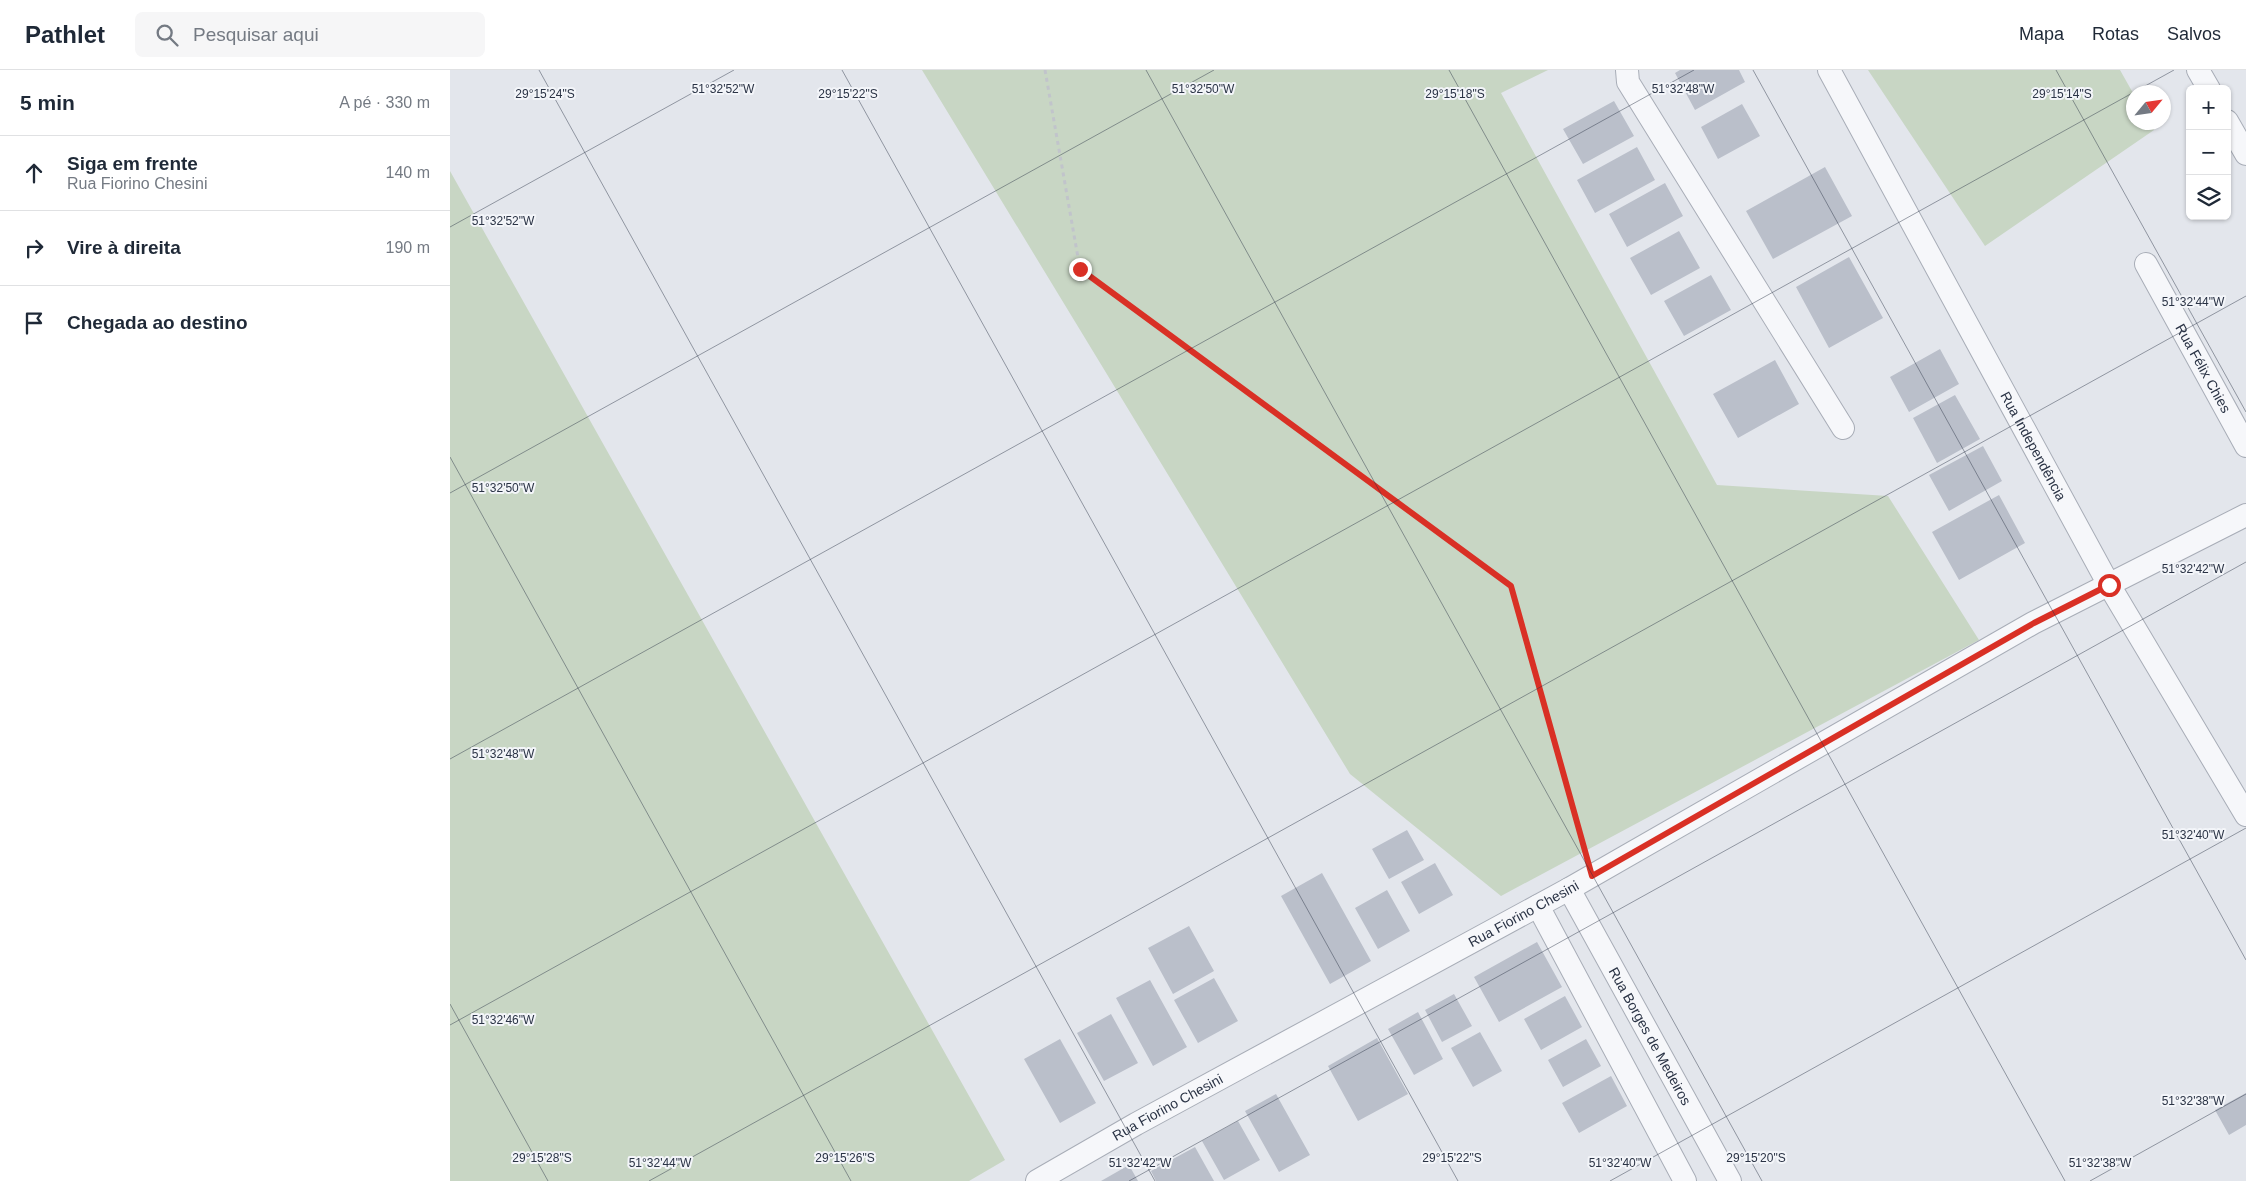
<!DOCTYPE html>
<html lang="pt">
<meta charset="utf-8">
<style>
:root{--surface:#fff;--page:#f6f6f7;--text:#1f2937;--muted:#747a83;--line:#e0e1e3}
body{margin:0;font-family:Helvetica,sans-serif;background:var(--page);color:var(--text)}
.controls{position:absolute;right:15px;top:15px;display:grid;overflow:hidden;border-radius:8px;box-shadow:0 1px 4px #0004}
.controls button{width:45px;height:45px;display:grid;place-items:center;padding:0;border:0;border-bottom:1px solid var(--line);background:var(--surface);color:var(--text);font:25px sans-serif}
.compass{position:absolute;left:1676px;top:15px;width:45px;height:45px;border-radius:50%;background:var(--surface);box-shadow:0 1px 4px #0004;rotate:61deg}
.stop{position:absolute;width:15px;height:15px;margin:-11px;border:4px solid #d93025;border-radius:50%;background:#fff}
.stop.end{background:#d93025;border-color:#fff;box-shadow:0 1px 5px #0008}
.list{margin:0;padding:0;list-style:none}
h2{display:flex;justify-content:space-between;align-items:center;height:65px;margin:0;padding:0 20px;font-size:21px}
h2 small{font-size:16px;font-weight:400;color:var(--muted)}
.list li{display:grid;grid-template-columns:32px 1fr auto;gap:15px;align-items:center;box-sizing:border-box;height:75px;padding:0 20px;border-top:1px solid var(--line)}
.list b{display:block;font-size:19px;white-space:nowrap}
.list p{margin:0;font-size:16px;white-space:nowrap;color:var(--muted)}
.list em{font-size:16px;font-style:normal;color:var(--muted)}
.icon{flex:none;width:28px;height:28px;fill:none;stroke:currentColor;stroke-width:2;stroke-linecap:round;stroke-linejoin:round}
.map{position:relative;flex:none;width:1796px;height:1111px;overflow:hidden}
header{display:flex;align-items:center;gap:30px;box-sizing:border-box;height:70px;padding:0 25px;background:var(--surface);border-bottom:1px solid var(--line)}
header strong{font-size:24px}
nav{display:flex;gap:28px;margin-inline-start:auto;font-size:18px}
.search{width:350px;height:45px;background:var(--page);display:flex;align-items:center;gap:12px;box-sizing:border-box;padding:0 18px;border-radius:8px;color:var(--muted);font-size:19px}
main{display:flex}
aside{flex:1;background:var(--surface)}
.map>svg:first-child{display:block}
</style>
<header>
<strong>Pathlet</strong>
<div class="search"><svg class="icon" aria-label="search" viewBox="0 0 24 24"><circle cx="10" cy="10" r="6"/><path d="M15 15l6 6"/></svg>Pesquisar aqui</div>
<nav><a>Mapa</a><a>Rotas</a><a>Salvos</a></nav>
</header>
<main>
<aside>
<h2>5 min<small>A pé · 330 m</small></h2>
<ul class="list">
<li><svg class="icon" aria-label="ahead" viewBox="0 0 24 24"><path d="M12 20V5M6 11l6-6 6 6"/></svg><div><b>Siga em frente</b><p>Rua Fiorino Chesini</p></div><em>140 m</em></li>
<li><svg class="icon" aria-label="right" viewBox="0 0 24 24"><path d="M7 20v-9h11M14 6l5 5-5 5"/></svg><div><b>Vire à direita</b></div><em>190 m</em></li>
<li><svg class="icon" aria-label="arrive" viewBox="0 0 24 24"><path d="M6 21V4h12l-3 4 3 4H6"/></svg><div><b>Chegada ao destino</b></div></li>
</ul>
</aside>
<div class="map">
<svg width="1796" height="1111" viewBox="0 0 1796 1111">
<rect width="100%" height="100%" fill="#e3e6ec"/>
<!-- green -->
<path fill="#c8d6c4" d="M472,0H1098L1051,23L1267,415L1438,426L1529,570L1051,826L900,704Z
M1418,0H1670L1683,23L1684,52L1700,53L1704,60L1535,176Z
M0,101L555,1090L519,1111H0Z"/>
<!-- building -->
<path fill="#babfca" d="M1230,0H1289L1295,12L1245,40L1225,3Z
M1164,31L1184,66L1133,94L1113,59Z
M1292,34L1310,66L1268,89L1251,57Z
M1187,77L1205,110L1145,143L1127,110Z
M1375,97L1402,146L1323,189L1296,141Z
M1215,113L1233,146L1177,177L1159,144Z
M1229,161L1250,198L1201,225L1180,188Z
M1399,187L1433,248L1379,278L1346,217Z
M1261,205L1281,240L1234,266L1214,231Z
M1490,279L1509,314L1459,342L1440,307Z
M1325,290L1349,334L1288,368L1263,324Z
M1505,325L1530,369L1487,393L1463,348Z
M1533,376L1552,411L1499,441L1479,405Z
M1549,425L1575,473L1509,510L1482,462Z
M957,760L974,790L939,809L922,779Z
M985,793L1003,825L969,844L951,812Z
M872,803L921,891L880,914L831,826Z
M937,820L960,861L928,879L905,838Z
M739,856L764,901L723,924L698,878Z
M1087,872L1112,917L1049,952L1024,907Z
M764,908L788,951L748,973L724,930Z
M700,910L737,977L703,996L666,928Z
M1004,924L1022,956L992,972L975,940Z
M1115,926L1132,957L1091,980L1074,949Z
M968,942L993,989L964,1005L938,959Z
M661,944L688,993L654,1011L627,963Z
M1030,962L1052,1001L1023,1017L1001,978Z
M927,968L958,1024L908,1051L878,996Z
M610,969L646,1033L610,1053L574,989Z
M1136,969L1151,996L1113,1017L1098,990Z
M1161,1006L1177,1036L1129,1063L1112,1033Z
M1796,1023V1055L1779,1065L1765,1040Z
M826,1024L860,1085L829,1102L795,1041Z
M788,1051L810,1090L774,1110L752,1071Z
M745,1077L764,1111H706L701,1101Z
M679,1095L688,1111H651Z"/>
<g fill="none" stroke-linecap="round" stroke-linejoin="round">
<defs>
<g id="street">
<path d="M1177,0L1178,12L1393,358"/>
<path id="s1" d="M1379,0L1659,515L1796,745"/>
<path d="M1748,0L1759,19"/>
<path d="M1777,51L1796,84"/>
<path id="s2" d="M1696,194L1796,376"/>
<path id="s3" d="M1119,819L1280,1111"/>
<path d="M1088,836L1235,1111"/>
<path id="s4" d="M587,1111L686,1054L1119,819L1583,553L1796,445"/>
</g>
</defs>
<!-- street casing -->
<use href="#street" stroke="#a8adb7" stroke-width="24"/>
<!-- path -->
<path stroke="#c1c4cb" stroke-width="3" stroke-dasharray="4 4" stroke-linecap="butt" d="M595,0L630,199L1061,516L1135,780"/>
<!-- street -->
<use href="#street" stroke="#f6f7fa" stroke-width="22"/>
</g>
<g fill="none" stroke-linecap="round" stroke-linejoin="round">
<!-- route -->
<path stroke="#d93025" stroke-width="6" d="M630,199L1061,516L1142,806L1584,553L1659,515"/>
</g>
<!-- ticks -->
<path fill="none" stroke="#2a3345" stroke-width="1" stroke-opacity="0.45" d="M89,0L705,1111M392,0L1008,1111M696,0L1312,1111M999,0L1615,1111M1303,0L1796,890M1606,0L1796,342M0,157L284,0M0,387L401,1111M0,423L764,0M0,689L1244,0M0,934L98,1111M0,955L1724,0M199,1111L1796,226M679,1111L1796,492M1160,1111L1796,758M1640,1111L1796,1024"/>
<g text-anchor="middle" stroke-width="4" stroke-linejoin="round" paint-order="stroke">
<!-- street labels -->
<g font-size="14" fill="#2a3345" stroke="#f3f5f9">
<text dy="5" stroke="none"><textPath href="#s2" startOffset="119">Rua Félix Chies</textPath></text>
<text dy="5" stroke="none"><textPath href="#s1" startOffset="428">Rua Independência</textPath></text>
<text dy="5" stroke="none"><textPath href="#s4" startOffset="555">Rua Fiorino Chesini</textPath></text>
<text dy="5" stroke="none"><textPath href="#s3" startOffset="168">Rua Borges de Medeiros</textPath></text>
<text dy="5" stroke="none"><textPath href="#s4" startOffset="150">Rua Fiorino Chesini</textPath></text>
</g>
</g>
<g font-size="12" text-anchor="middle" fill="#2a3345" stroke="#f3f5f9" stroke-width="4" stroke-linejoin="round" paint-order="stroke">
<text x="273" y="23">51°32'52"W</text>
<text x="753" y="23">51°32'50"W</text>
<text x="1233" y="23">51°32'48"W</text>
<text x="95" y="28">29°15'24"S</text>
<text x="398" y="28">29°15'22"S</text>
<text x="1005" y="28">29°15'18"S</text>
<text x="1612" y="28">29°15'14"S</text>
<text x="53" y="155">51°32'52"W</text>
<text x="1743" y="236">51°32'44"W</text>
<text x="53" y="422">51°32'50"W</text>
<text x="1743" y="503">51°32'42"W</text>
<text x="53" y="688">51°32'48"W</text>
<text x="1743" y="769">51°32'40"W</text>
<text x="53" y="954">51°32'46"W</text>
<text x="1743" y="1035">51°32'38"W</text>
<text x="92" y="1092">29°15'28"S</text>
<text x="395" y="1092">29°15'26"S</text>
<text x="1002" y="1092">29°15'22"S</text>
<text x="1306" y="1092">29°15'20"S</text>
<text x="210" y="1097">51°32'44"W</text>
<text x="690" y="1097">51°32'42"W</text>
<text x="1170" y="1097">51°32'40"W</text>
<text x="1650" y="1097">51°32'38"W</text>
</g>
</svg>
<div class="controls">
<button>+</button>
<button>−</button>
<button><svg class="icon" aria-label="layers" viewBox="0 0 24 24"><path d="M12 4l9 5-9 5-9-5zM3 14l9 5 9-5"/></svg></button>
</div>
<svg class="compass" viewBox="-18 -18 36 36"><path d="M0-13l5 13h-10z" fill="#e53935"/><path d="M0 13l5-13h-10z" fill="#747a83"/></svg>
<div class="stop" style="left:1659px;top:515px"></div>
<div class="stop end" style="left:630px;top:199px"></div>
</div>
</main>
